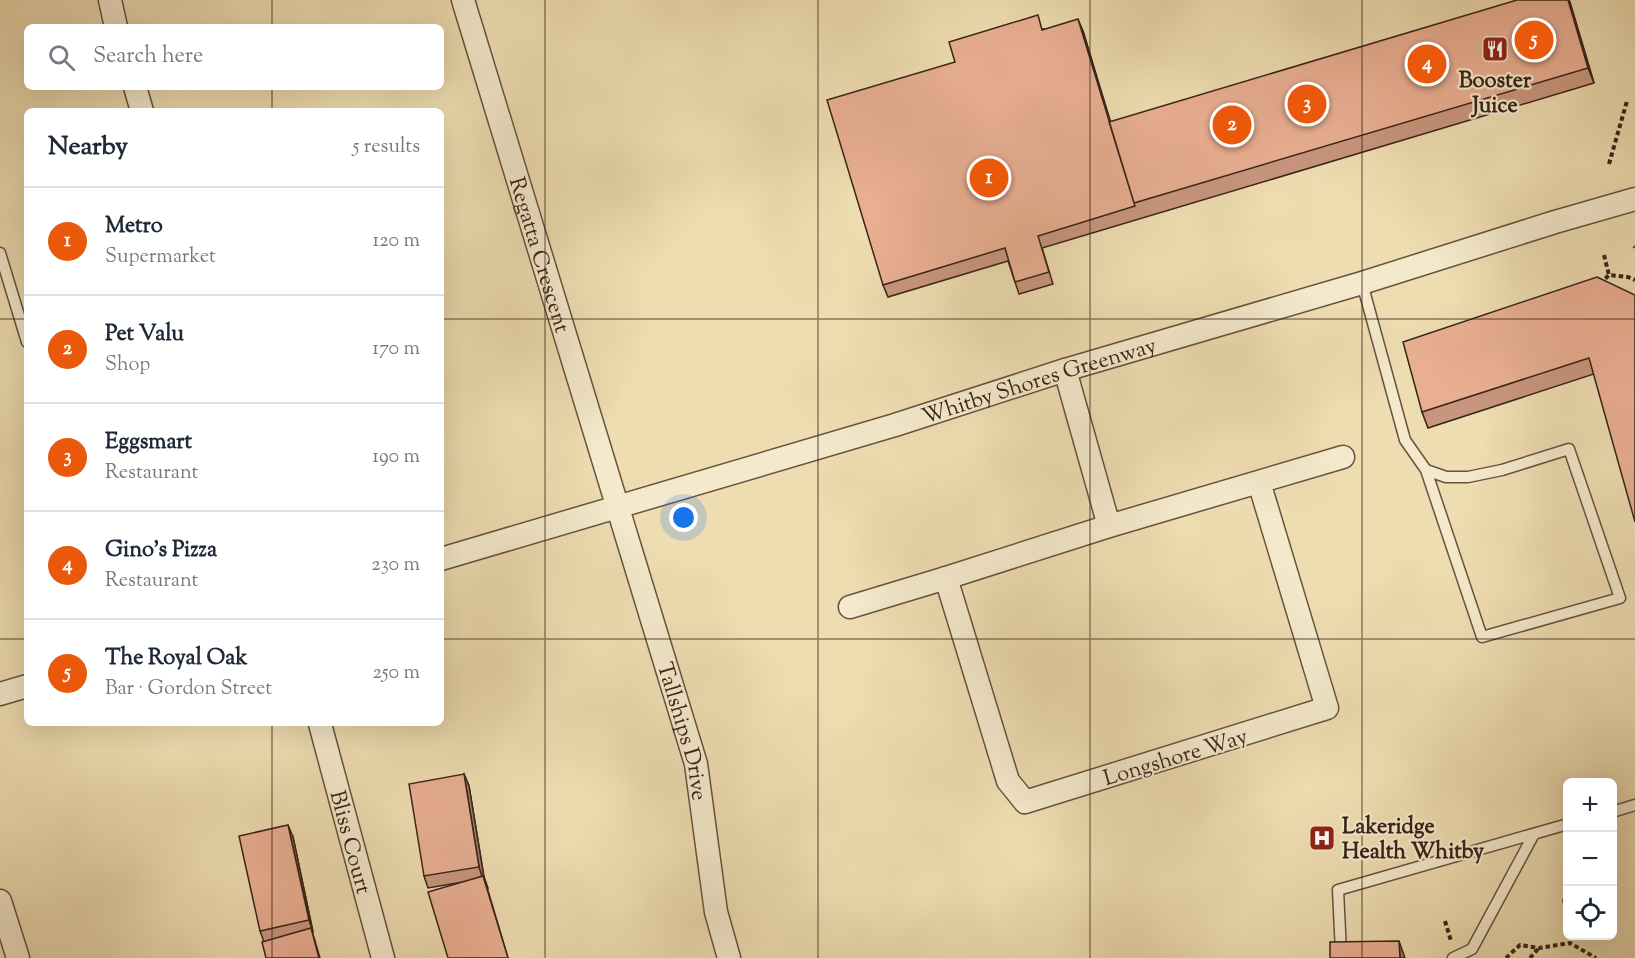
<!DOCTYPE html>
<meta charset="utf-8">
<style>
:root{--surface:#fff;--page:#f6f6f7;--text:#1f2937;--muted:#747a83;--line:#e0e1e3;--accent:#ea580c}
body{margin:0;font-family:"Sorts Mill Goudy",serif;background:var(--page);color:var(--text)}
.controls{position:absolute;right:18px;bottom:18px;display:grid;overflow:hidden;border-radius:9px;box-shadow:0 6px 24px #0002}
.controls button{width:54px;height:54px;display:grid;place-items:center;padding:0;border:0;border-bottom:2px solid var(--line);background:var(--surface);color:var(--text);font:30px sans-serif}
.you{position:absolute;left:684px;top:518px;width:21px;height:21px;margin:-15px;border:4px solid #fff;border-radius:50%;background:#1a73e8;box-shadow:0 0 0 9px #1a73e833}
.badge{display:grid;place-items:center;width:39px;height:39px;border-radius:50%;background:var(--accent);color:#fff;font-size:20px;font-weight:700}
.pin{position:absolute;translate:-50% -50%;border:3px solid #fff;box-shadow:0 2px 6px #0006}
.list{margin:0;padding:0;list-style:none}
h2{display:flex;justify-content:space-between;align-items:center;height:78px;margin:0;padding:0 24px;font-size:26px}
h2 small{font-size:20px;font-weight:400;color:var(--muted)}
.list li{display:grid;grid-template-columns:39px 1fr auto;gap:18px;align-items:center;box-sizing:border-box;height:108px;padding:0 24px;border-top:2px solid var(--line)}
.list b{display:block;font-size:22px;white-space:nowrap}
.list p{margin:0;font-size:20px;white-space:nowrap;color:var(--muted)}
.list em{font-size:20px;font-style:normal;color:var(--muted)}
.icon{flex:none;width:33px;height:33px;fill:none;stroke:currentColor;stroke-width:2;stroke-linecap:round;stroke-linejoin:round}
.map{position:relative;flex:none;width:1635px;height:958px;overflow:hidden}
.search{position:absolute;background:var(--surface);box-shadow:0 6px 24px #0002;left:24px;top:24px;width:420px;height:66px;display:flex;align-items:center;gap:15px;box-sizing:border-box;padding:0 21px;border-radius:9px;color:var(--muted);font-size:22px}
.panel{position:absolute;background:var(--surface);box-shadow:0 6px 24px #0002;left:24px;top:108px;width:420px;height:618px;border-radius:9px}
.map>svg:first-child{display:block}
</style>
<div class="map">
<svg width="1635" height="958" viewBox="0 0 1635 958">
<rect width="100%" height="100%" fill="#eeddb1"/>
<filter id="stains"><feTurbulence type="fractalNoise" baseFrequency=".00333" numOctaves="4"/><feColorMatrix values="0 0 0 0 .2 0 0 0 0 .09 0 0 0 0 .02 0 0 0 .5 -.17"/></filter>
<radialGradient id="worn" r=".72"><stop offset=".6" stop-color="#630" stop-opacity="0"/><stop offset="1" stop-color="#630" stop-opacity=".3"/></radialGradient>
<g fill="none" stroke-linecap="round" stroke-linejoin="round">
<defs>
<path id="service" d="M0,253L27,342
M1362,283L1405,440L1426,470L1446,477H1468L1502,470L1569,449L1620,598L1482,637L1426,470
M1612,812L1635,805
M1341,952L1338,890L1568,824
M1453,958L1472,949L1534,834"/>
<g id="minor">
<path d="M110,0L116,27"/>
<path id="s1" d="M463,0L696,764L716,912L729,958"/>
<path d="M135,87L142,111"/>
<path d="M1065,370L1109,526"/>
<path d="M1259,482L1327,708L1025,802L1008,781L946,578L1109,526L1343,457"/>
<path id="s2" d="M441,559L895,425L1065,370L1362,283L1555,222L1635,199"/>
<path d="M850,607L946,578"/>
<path d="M0,694L27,686"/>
<path id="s3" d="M320,724L383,958"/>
<path d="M0,901L18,958"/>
</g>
</defs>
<!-- service casing -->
<use href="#service" stroke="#66523f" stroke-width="13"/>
<!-- minor casing -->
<use href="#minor" stroke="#66523f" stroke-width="25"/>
<!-- path -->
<path stroke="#392319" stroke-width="4" stroke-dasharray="4.5 3" stroke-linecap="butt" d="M1609,164L1627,101
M1634,246L1635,247
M1604,255L1609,275
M1600,284L1609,275L1628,277L1635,280
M1564,899L1568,925
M1445,921L1451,941
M1506,958L1520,945L1539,948L1570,943L1596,958
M1530,958L1538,949"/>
<!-- service -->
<use href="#service" stroke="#f4e9cc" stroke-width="10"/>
<!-- minor -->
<use href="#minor" stroke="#f4e9cc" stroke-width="22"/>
</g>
<!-- wall -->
<path fill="#c8967e" stroke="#392319" stroke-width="1.5" d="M1569,0L1594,83L1042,248L1053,284L1019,294L1008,261L888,297L883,285L955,62L1043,29L1083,31L1110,122Z
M1635,295L1594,374L1428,428L1422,412Z
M464,774L469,786L484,877L488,888L463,882L428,888L424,876Z
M293,837L313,932L312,933L315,941L264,942L260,931Z"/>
<!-- shaded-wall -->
<path fill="#a37a67" stroke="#392319" stroke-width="1.5" d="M1568,0L1570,2L1594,83L1588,68Z
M1078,19L1083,31L1135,202Z
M464,774L469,786L484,877L508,958L479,867Z
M288,825L293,837L313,932L309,920Z
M311,928L315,941L320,958H319Z
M1399,941L1405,958H1400Z"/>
<!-- building -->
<path fill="#e9af93" stroke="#392319" stroke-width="1.5" d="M1517,0H1568L1588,68L1134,203L1109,122Z
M1038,15L1042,30L1078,19L1135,206L1038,236L1049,272L1015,282L1005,248L883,285L827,100L955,62L949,42Z
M1597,277L1635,295V522L1589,358L1422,412L1403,342Z
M464,774L479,867L424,876L409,784Z
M288,825L309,920L260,931L239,836Z
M483,876L508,958H448L428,892Z
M311,928L319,958H266L262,942Z
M1399,941L1400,958H1330V942Z"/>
<!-- grid -->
<path fill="none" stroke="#392319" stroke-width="1.5" stroke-opacity="0.55" d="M272,0V27M545,0V958M818,0V958M1090,0V958M1362,0V958M272,87V111M0,319H27M441,319H1635M0,639H27M441,639H1635M272,723V958"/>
<!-- icons -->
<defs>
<symbol id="restaurant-square" viewBox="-11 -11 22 22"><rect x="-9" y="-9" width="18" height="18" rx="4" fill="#8f2418" stroke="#f4e9cc"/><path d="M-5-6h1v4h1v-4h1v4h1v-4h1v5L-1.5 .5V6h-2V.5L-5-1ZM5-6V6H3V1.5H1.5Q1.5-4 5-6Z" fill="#fff"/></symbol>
<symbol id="hospital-square" viewBox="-11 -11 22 22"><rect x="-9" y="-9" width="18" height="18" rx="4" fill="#8f2418" stroke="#f4e9cc"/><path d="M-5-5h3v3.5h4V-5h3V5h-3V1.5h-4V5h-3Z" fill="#fff"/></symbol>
</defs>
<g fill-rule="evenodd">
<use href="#restaurant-square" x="1480" y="34" width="30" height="30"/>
<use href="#hospital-square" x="1307" y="823" width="30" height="30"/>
</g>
<g text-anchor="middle" stroke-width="4.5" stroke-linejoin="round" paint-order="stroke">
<!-- poi labels -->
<g font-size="22" font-weight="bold" fill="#392319" stroke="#f4e9cc">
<text x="1495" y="87">Booster<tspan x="1495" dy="25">Juice</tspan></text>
<text x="1342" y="833" text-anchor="start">Lakeridge<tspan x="1342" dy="25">Health Whitby</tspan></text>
</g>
<!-- street labels -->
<g font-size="22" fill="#392319" stroke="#f4e9cc">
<text dy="8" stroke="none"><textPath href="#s1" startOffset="266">Regatta Crescent</textPath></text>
<text dy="8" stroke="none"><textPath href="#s2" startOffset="624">Whitby Shores Greenway</textPath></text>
<text dy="8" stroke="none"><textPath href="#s1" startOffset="764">Tallships Drive</textPath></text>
<text transform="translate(1175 756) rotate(-17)" y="8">Longshore Way</text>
<text dy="8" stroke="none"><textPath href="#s3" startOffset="122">Bliss Court</textPath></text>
</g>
</g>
<rect width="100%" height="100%" filter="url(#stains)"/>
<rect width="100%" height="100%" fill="url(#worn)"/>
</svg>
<div class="controls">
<button>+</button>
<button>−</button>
<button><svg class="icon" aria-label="locate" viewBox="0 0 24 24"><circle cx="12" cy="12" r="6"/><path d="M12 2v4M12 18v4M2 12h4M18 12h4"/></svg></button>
</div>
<div class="you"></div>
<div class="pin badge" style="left:989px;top:178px">1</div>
<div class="pin badge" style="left:1232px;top:125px">2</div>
<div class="pin badge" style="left:1307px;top:104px">3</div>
<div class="pin badge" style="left:1427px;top:64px">4</div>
<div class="pin badge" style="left:1534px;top:40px">5</div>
<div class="search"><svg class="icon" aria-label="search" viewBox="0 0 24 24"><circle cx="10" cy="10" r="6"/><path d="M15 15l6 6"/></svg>Search here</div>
<section class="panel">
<h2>Nearby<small>5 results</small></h2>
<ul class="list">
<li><span class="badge">1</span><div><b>Metro</b><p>Supermarket</p></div><em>120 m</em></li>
<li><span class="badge">2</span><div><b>Pet Valu</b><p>Shop</p></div><em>170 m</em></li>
<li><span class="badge">3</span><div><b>Eggsmart</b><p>Restaurant</p></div><em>190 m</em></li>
<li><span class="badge">4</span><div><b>Gino's Pizza</b><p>Restaurant</p></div><em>230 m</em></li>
<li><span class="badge">5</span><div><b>The Royal Oak</b><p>Bar · Gordon Street</p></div><em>250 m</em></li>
</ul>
</section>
</div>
